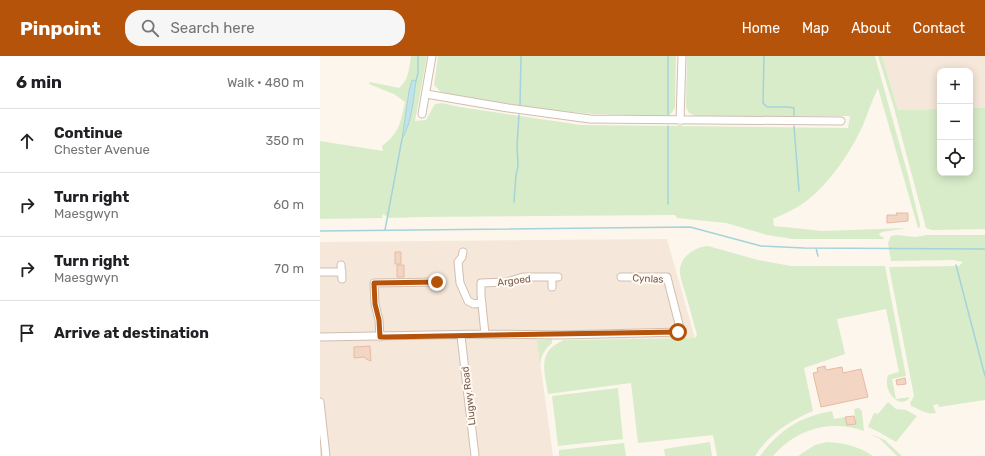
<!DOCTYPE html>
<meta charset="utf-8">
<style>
:root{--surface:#fff;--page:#f6f6f6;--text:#202124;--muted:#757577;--line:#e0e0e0;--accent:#b45309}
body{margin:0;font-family:Rubik,sans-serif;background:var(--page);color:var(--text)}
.controls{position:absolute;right:12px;top:12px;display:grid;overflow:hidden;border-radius:8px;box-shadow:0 2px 10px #0003}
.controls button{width:36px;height:36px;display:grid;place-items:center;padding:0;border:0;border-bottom:1px solid var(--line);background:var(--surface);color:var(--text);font:20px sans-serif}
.stop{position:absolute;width:12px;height:12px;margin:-9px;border:3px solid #b45309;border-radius:50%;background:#fff}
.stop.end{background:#b45309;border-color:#fff;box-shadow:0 1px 4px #0008}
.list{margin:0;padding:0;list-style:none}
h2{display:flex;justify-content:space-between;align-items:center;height:52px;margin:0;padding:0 16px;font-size:17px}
h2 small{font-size:13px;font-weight:400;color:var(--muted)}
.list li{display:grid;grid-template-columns:26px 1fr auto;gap:12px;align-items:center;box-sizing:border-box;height:64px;padding:0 16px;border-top:1px solid var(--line)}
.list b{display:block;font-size:15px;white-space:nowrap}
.list p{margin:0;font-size:13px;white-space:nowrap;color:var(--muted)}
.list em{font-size:13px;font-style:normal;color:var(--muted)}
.icon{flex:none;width:22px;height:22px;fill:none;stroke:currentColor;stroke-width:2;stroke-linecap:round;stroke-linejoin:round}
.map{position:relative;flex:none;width:665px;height:400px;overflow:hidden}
header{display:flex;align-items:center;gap:24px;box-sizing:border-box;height:56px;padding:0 20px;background:var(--accent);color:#fff}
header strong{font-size:19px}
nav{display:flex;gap:22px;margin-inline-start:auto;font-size:14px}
.search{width:280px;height:36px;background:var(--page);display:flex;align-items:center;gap:10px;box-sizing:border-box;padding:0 14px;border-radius:16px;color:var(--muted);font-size:15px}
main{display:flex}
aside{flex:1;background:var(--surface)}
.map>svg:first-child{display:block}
</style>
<header>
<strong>Pinpoint</strong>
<div class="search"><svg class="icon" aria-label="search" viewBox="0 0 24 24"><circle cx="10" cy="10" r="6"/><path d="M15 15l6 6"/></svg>Search here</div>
<nav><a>Home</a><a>Map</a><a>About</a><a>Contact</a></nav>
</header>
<main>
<aside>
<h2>6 min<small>Walk · 480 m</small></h2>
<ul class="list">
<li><svg class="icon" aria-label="ahead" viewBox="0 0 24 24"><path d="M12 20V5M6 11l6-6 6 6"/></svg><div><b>Continue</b><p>Chester Avenue</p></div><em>350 m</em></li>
<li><svg class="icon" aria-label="right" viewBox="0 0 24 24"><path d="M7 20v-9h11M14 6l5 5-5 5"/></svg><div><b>Turn right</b><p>Maesgwyn</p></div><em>60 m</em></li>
<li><svg class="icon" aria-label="right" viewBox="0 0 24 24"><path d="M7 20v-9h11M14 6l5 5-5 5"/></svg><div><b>Turn right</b><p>Maesgwyn</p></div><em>70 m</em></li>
<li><svg class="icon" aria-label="arrive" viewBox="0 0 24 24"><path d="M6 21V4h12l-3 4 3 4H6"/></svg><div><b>Arrive at destination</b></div></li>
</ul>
</aside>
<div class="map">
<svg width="665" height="400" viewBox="0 0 665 400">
<rect width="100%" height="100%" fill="#fdf6ec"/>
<!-- residential -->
<path fill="#f5e8da" d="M562,0H665V52H650V15H620V53L578,54Z
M347,183L375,282L217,283L233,400H0V186Z"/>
<!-- green -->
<path fill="#d8ecc9" d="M91,0H107L95,65L106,64L115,48L122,47L140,51L261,69L528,72L530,60H376L369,57L366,51L367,0H555L588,119L600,168V171L598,172L558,32C552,44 548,57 543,69C532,94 508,130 485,146C475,153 464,158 453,163L454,170L503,175L587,172L562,176L559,178L560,180L563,181L564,183H473L447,179L406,167L357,162L355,159L102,161L69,162L63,158L62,162L0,163V85L63,95L62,90C80,76 80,68 85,46L74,38L49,28L50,26L79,32C89,24 89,12 91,0Z
M118,0H356L355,51L351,58L346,60L273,58L209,52L146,42L121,36L114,29Z
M558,0H562L578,54L620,53V117H650V52H665V173L612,174L606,172L574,52Z
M577,179L595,181L607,179H665V344L619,351L618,348L613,349L616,357C605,359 600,353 591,350L590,347L594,340L569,211L639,210L643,206L633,204L571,205L568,187L571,180Z
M388,190L438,204L471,210H565L586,320L572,323L576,343L590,341C581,355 562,336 568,319L579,316L566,253L517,263L525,298L484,312L493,355C471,364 448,379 435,400H397L393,379L318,387L311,327L228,338C226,323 219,304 231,292C234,289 240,286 244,284L375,282L377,279C373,264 369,250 365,236C363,230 361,224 360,218C358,202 374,191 388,190Z
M232,283V287C225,293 221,299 220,309L217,284Z
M298,332L303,383L238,390L232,340Z
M568,346L576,353L586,354L597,360L576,386L557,375L548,371L554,357L558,358Z
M539,352L542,355L544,375C510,363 476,373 453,400H440C460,374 479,361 512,355L514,363L525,361L527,369L536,368L534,353Z
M548,377L565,384L582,400H577L560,383Z
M390,386L392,400H345L344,393Z
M507,386C525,387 538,390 553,400H478L495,389Z
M304,387L306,400H239V394Z"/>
<!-- water -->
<path fill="#bfe3e8" stroke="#a5d3da" d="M92,24L96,25C93,46 92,65 82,83L89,35Z"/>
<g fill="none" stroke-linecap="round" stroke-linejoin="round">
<!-- stream -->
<path stroke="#a5d3da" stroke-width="1.5" d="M444,0L443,47L447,51H468L474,52V60
M96,25L98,17V0
M200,49L201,0
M348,59V0
M348,70V148
M474,70L479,135
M194,146L196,119L198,110L197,89L199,59
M65,174L82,83
M0,175L370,171L441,190L484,192L665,193
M496,192L498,200
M636,209L665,320"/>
</g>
<!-- building -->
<path fill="#f3d5c3" stroke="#e6bba3" d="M576,157H588V165L567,167V159H577Z
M75,196H81V208H75Z
M77,209H84V221H77Z
M50,290L51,305L46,303L45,301L34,302V291Z
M505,310L506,314L522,311L523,317L541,313L548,341L501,351L493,317L498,316L497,312Z
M585,322L586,328L577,329L576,324Z
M534,360L536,368L527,369L525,361Z"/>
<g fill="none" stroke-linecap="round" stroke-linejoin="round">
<defs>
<path id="minor" d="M106,38L188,52L270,63L521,65
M102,58L112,0
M360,65L362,0
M143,196L142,201L138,206L140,227L148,245L154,248L162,247
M21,209L22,223
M0,216H22
M232,221V231
M165,278L161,239V227L187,226L203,221H238
M141,280L155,400
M0,281L165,278L241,279L361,276L347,221H301
M60,281L59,264L55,248L54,227L117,226
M0,346L6,400"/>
</defs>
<!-- minor casing -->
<use href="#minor" stroke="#d1beb0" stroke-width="9"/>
<!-- minor -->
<use href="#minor" stroke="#fff" stroke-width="7"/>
</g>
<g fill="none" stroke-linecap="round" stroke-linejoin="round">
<!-- route -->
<path stroke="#b45309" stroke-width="5" d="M117,226L54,227L55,248L59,264L60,281C159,279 258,278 358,276"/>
</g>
<g text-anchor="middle" stroke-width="4" stroke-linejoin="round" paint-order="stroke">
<!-- street labels -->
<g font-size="10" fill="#7a5c4d" stroke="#fffaf3">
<text transform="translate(328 222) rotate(3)" y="4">Cynlas</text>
<text transform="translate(194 224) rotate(-7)" y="4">Argoed</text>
<text transform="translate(148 340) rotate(-97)" y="4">Llugwy Road</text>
</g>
</g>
</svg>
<div class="controls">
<button>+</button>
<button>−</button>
<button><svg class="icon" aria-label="locate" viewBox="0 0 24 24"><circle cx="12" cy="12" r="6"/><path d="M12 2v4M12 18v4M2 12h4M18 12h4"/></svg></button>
</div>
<div class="stop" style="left:358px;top:276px"></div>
<div class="stop end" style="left:117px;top:226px"></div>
</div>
</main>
